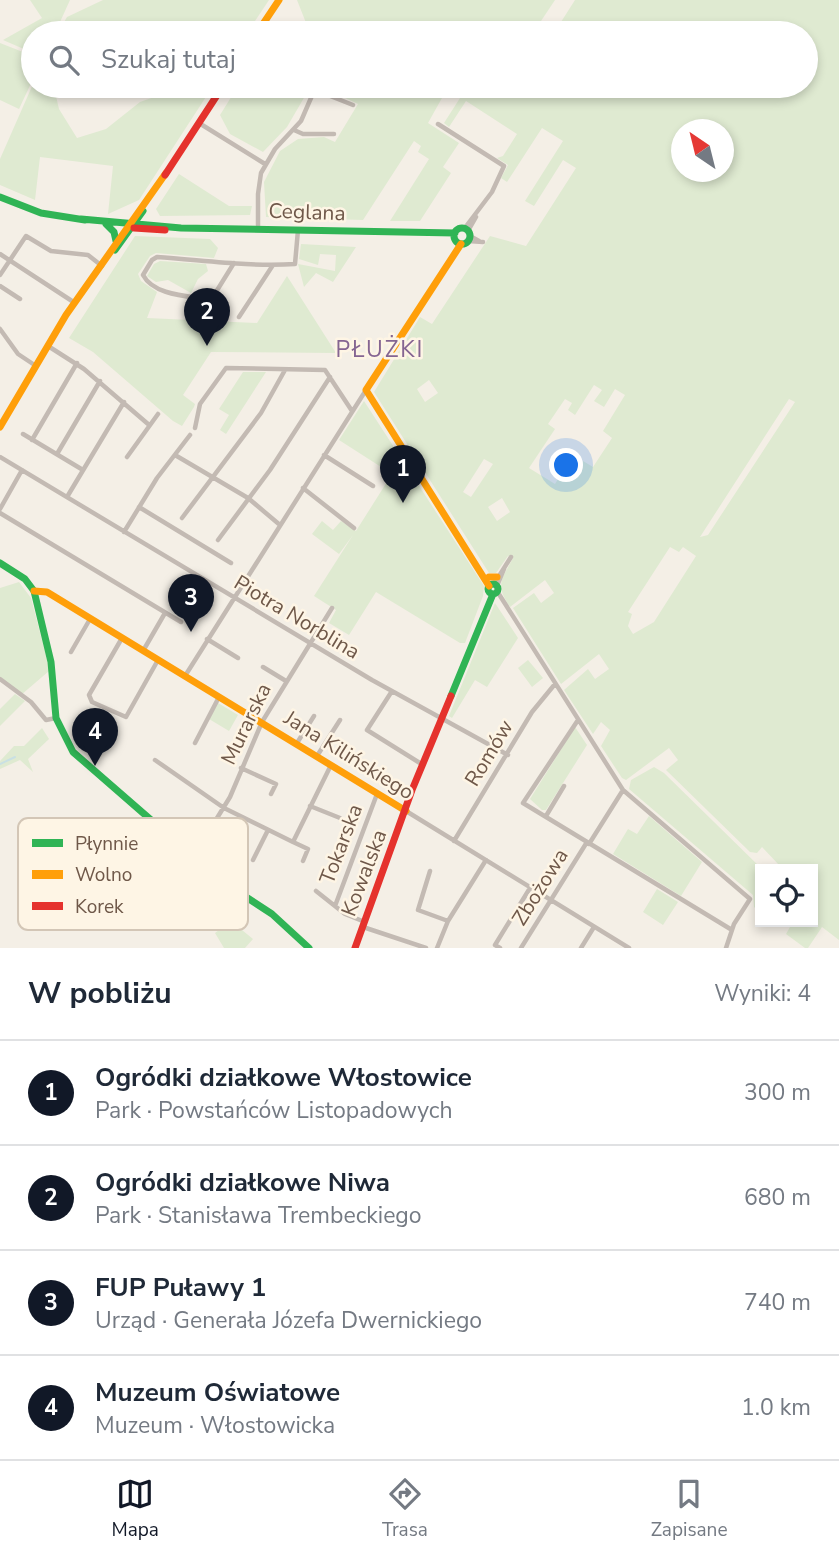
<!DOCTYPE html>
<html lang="pl">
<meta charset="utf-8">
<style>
:root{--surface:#fff;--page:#f6f6f7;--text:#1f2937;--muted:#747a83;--line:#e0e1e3;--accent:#111827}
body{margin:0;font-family:"Nunito Sans",sans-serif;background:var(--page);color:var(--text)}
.controls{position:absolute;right:21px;bottom:21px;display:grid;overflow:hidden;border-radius:0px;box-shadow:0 4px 10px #0003}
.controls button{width:63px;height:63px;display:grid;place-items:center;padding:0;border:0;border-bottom:2px solid var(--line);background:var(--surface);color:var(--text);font:35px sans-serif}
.compass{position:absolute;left:671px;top:119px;width:63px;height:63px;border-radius:50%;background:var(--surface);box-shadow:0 4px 10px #0003;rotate:325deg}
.you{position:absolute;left:567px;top:466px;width:24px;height:24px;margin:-18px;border:5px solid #fff;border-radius:50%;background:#1a73e8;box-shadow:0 0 0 10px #1a73e833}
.badge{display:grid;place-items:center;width:46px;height:46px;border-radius:50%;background:var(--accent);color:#fff;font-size:23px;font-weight:700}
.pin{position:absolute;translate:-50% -58px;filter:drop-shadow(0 2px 4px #0008)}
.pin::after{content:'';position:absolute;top:37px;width:24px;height:21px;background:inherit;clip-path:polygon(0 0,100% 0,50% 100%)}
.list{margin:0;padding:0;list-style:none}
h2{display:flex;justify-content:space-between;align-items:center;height:91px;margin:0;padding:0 28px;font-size:30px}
h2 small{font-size:23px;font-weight:400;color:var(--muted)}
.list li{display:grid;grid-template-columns:46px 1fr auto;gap:21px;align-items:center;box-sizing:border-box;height:105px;padding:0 28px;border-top:2px solid var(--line)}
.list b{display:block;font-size:26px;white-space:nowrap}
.list p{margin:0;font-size:23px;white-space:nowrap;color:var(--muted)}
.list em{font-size:23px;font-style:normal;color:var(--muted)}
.icon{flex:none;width:38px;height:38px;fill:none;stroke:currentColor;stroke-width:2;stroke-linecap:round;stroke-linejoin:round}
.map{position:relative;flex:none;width:839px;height:948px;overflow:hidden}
.search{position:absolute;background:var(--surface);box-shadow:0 4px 10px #0003;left:21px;right:21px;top:21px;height:77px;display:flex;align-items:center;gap:18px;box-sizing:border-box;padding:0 24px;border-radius:38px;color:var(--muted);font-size:26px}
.sheet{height:511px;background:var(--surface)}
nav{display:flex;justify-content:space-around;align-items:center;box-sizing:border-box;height:98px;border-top:2px solid var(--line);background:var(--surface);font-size:19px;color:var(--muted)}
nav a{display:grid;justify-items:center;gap:4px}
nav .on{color:var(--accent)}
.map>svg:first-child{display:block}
</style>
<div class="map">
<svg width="839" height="948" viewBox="0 0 839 948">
<rect width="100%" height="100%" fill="#f4efe6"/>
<!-- green -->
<path fill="#dfead1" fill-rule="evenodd" d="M30,0H70L55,33H33V53L3,40L42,18Z
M103,0H269L247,33H58L67,17Z
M297,0H555L533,33H310Z
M575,0H839V940L822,927L808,948H805L786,934L790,927L783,922H813V869H775L779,865L762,847L757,853L750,852L666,770L678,760L669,748L626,780L622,778L601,746L610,730L601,722L593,734L564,690L588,669L595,679L609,669L599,654L561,684L513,608L534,593L541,603L554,593L545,580L510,607C495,584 501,581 513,558L508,556L496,573H489L374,392L420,317L432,324L490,236L526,246L576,168L563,160L534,206L525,201L563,141L542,128L507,182L501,178L508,165L497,158L503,156L517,134L466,101L449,127L444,123L460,98L447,89L428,123L459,143L443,167L451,173L420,221H390L429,159L418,152L421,146L414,141L363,220L266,217L264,182L280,151L298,139L324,137L335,142L358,104L320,86H503L510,91L521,86H806V33H554ZM682,130H724V172H682ZM429,380L438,393L425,402L417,389ZM594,385L602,390L594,401L604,407L615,389L625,395L603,431L612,438L593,467L583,461L577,469L568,463L555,484L529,468L555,429L548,424L565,399L572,403L568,410L575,415ZM789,399L795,402L708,535L700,537ZM484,459L493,464L471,497L463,492ZM502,498L510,512L497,521L488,507ZM670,547L679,552L683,547L696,556L654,622L633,634L628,626L632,614L628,612Z
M0,43L33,56V79L19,109L0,100Z
M33,84L97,86V89L74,91L68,88L55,92L59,109L77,138L106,129L140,102L154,97V86H213L139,200L108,214L113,166L40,157L35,200L0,185V159Z
M238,86H296L305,96L287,127L263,152L230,134L220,115Z
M179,174L229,206H252L250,215L160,216L156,209Z
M135,236L210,239L218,248L214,258L156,253L150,256L138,274L141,281L157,292L147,318L257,323L287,276L336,353L211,352L183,395L195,404L194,407L182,426L173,421L93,352L69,338Z
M301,244L356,247L333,282L316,273L304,287L298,264L335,271L336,255L320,254L318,265L299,259Z
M160,261L206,264L208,271L198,279L191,293L168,280L156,282L147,276L154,264Z
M243,372H266L226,434L220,430L229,415L219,409Z
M364,401L484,586L483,596L465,643H460L376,592L349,635L329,623L336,610L314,596L353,535L339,554L312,534L322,521L333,530L341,521L356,531L392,474L339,440Z
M19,582L31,598L49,667V671L21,695L0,678V588Z
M495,603L518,638L487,687L475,680L452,718L449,716Z
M528,660L543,678L532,687L518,668Z
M15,694L25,701L0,726V709Z
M218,703L238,715L229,731L209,719Z
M575,727L587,745L546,810H542L530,799Z
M42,728L49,739L28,759L33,772L20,760L0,769V761L14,746H24Z
M654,767L664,773L762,869L760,912L754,907L753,895L629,789L631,780Z
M649,816L702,862L681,896L613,854L628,829L637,834Z
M657,889L678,902L663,925L643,912Z
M231,921L253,939L245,948H224L215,933Z"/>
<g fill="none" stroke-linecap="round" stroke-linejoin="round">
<!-- stream -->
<path stroke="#c9e0e3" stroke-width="2" d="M0,764L15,757"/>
<!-- street -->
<path stroke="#c3bab3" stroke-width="4.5" d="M305,86L353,105
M199,123L265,164
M438,124L504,166L492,192L464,229
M294,130L303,134H334
M258,228V194L261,173L275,149L301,121L314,91
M468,231L476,217
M470,236L479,241
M468,241L483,242
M0,254L75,303
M234,263L211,300C190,296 154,296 143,275L152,260L157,257C203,260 249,267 295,264L298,230
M0,275L26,236L51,251L88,255L102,266
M0,286L20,299
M239,317L273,265
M0,329L18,354L36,366
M48,346L84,369L148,424
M195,428L200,404L226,368L325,370L352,411
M23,434L83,470
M32,440L77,363
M57,454L100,381
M175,455L248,498L280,525
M324,455L373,486
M0,457L372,680L508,755
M127,457L158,414
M303,488L354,528
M67,497L124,402
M139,507L231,563
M0,509L22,470
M0,513L181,622
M182,518L261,413L285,370
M124,532L157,478L190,435
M218,540L270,470L330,377
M494,584L511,557
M497,586L504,569
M497,591L623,790L750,899L734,924L726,948
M122,638L89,695L92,702L126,717L158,660
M207,639L238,658
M143,651L165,613
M71,652L90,619
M263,667L286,681
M185,676L366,390
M0,679L31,702L46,720L56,718
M392,691L367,730L423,765
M578,720L523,803L732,930
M195,743L219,697
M297,743L314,716
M317,756L340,720
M155,760L224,808L293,842
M241,768L276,784L271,794
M310,806L340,818
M406,811L629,948
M546,816L564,786
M454,841L532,712L555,684
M589,844L623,790
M193,857L230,797L262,722L332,608
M253,860L268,830
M303,861L308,849L293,842L331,765
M430,871L418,910L448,921
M316,891L345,914L365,922
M335,906L377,794
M363,927L426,948
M437,948L448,921L486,860
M500,948L495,945L530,888
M521,948L587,842
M581,948L594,927"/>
<!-- fast -->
<path stroke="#30b455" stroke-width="7" d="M0,197L41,213L85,220
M81,219L181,228L455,233
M106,224L114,232L116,241
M454 236a8 8 0 1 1 16 0a8 8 0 1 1-16 0Z
M115,250L143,211
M0,563L25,579L34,591L51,662L56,718L73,752L220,880L272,914L309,948
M488 589a5 5 0 1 1 10 0a5 5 0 1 1-10 0Z
M451,696L493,594"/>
<!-- slow -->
<path stroke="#ff9f0a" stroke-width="7" d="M257,33L279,0
M461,244L366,390L489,586
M0,427L66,315L166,173
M489,577H497
M34,591L47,592L406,811"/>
<!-- jam -->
<path stroke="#e5322d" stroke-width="7" d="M165,175L223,86
M134,228L165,230
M355,948L412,790L451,696"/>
</g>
<g text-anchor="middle" stroke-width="5" stroke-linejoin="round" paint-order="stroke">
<!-- street labels -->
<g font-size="21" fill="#6f5849" stroke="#fef5e5">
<text transform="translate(307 212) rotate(2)" y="7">Ceglana</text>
<text transform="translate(297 617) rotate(31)" y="7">Piotra Norblina</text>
<text transform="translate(246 724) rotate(-64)" y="7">Murarska</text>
<text transform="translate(489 753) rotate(-59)" y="7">Romów</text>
<text transform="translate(349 755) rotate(32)" y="7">Jana Kilińskiego</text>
<text transform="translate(341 844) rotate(-69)" y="7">Tokarska</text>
<text transform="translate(364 873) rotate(-69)" y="7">Kowalska</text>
<text transform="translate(540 887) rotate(-58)" y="7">Zbożowa</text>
</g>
<!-- neighbourhood labels -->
<g font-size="23" letter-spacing="2" fill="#856592" stroke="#fef5e5">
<text x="380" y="357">PŁUŻKI</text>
</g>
</g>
<!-- legend -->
<rect x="18" y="818" width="230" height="112" rx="10" fill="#fef5e5" stroke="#d3c6b6" stroke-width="2"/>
<rect x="32" y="839" width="31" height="8" fill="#30b455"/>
<rect x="32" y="870" width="31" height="9" fill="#ff9f0a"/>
<rect x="32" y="902" width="31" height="8" fill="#e5322d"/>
<g font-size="19" fill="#6f5849">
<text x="75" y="850">Płynnie</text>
<text x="75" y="881">Wolno</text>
<text x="75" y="913">Korek</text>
</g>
</svg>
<div class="controls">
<button><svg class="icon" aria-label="locate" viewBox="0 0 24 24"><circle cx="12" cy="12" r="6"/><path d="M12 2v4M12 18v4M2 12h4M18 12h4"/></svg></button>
</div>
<svg class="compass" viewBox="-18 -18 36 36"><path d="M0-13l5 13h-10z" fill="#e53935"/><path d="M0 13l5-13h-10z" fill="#747a83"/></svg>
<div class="you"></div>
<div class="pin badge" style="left:403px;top:503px">1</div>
<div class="pin badge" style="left:207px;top:346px">2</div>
<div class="pin badge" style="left:191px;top:632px">3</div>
<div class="pin badge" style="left:95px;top:766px">4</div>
<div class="search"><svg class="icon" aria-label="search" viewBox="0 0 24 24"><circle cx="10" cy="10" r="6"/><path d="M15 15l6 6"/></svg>Szukaj tutaj</div>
</div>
<section class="sheet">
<h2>W pobliżu<small>Wyniki: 4</small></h2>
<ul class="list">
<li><span class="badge">1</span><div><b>Ogródki działkowe Włostowice</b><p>Park · Powstańców Listopadowych</p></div><em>300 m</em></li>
<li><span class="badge">2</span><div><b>Ogródki działkowe Niwa</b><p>Park · Stanisława Trembeckiego</p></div><em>680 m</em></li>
<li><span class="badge">3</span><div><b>FUP Puławy 1</b><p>Urząd · Generała Józefa Dwernickiego</p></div><em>740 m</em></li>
<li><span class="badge">4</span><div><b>Muzeum Oświatowe</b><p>Muzeum · Włostowicka</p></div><em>1.0 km</em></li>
</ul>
</section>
<nav>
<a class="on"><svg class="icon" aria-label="map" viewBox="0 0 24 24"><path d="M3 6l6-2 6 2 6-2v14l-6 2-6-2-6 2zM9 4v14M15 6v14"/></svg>Mapa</a>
<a><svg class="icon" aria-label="directions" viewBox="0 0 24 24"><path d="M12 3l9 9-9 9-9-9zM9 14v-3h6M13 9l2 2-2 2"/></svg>Trasa</a>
<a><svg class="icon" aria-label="saved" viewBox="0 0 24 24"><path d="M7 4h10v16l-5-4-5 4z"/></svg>Zapisane</a>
</nav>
